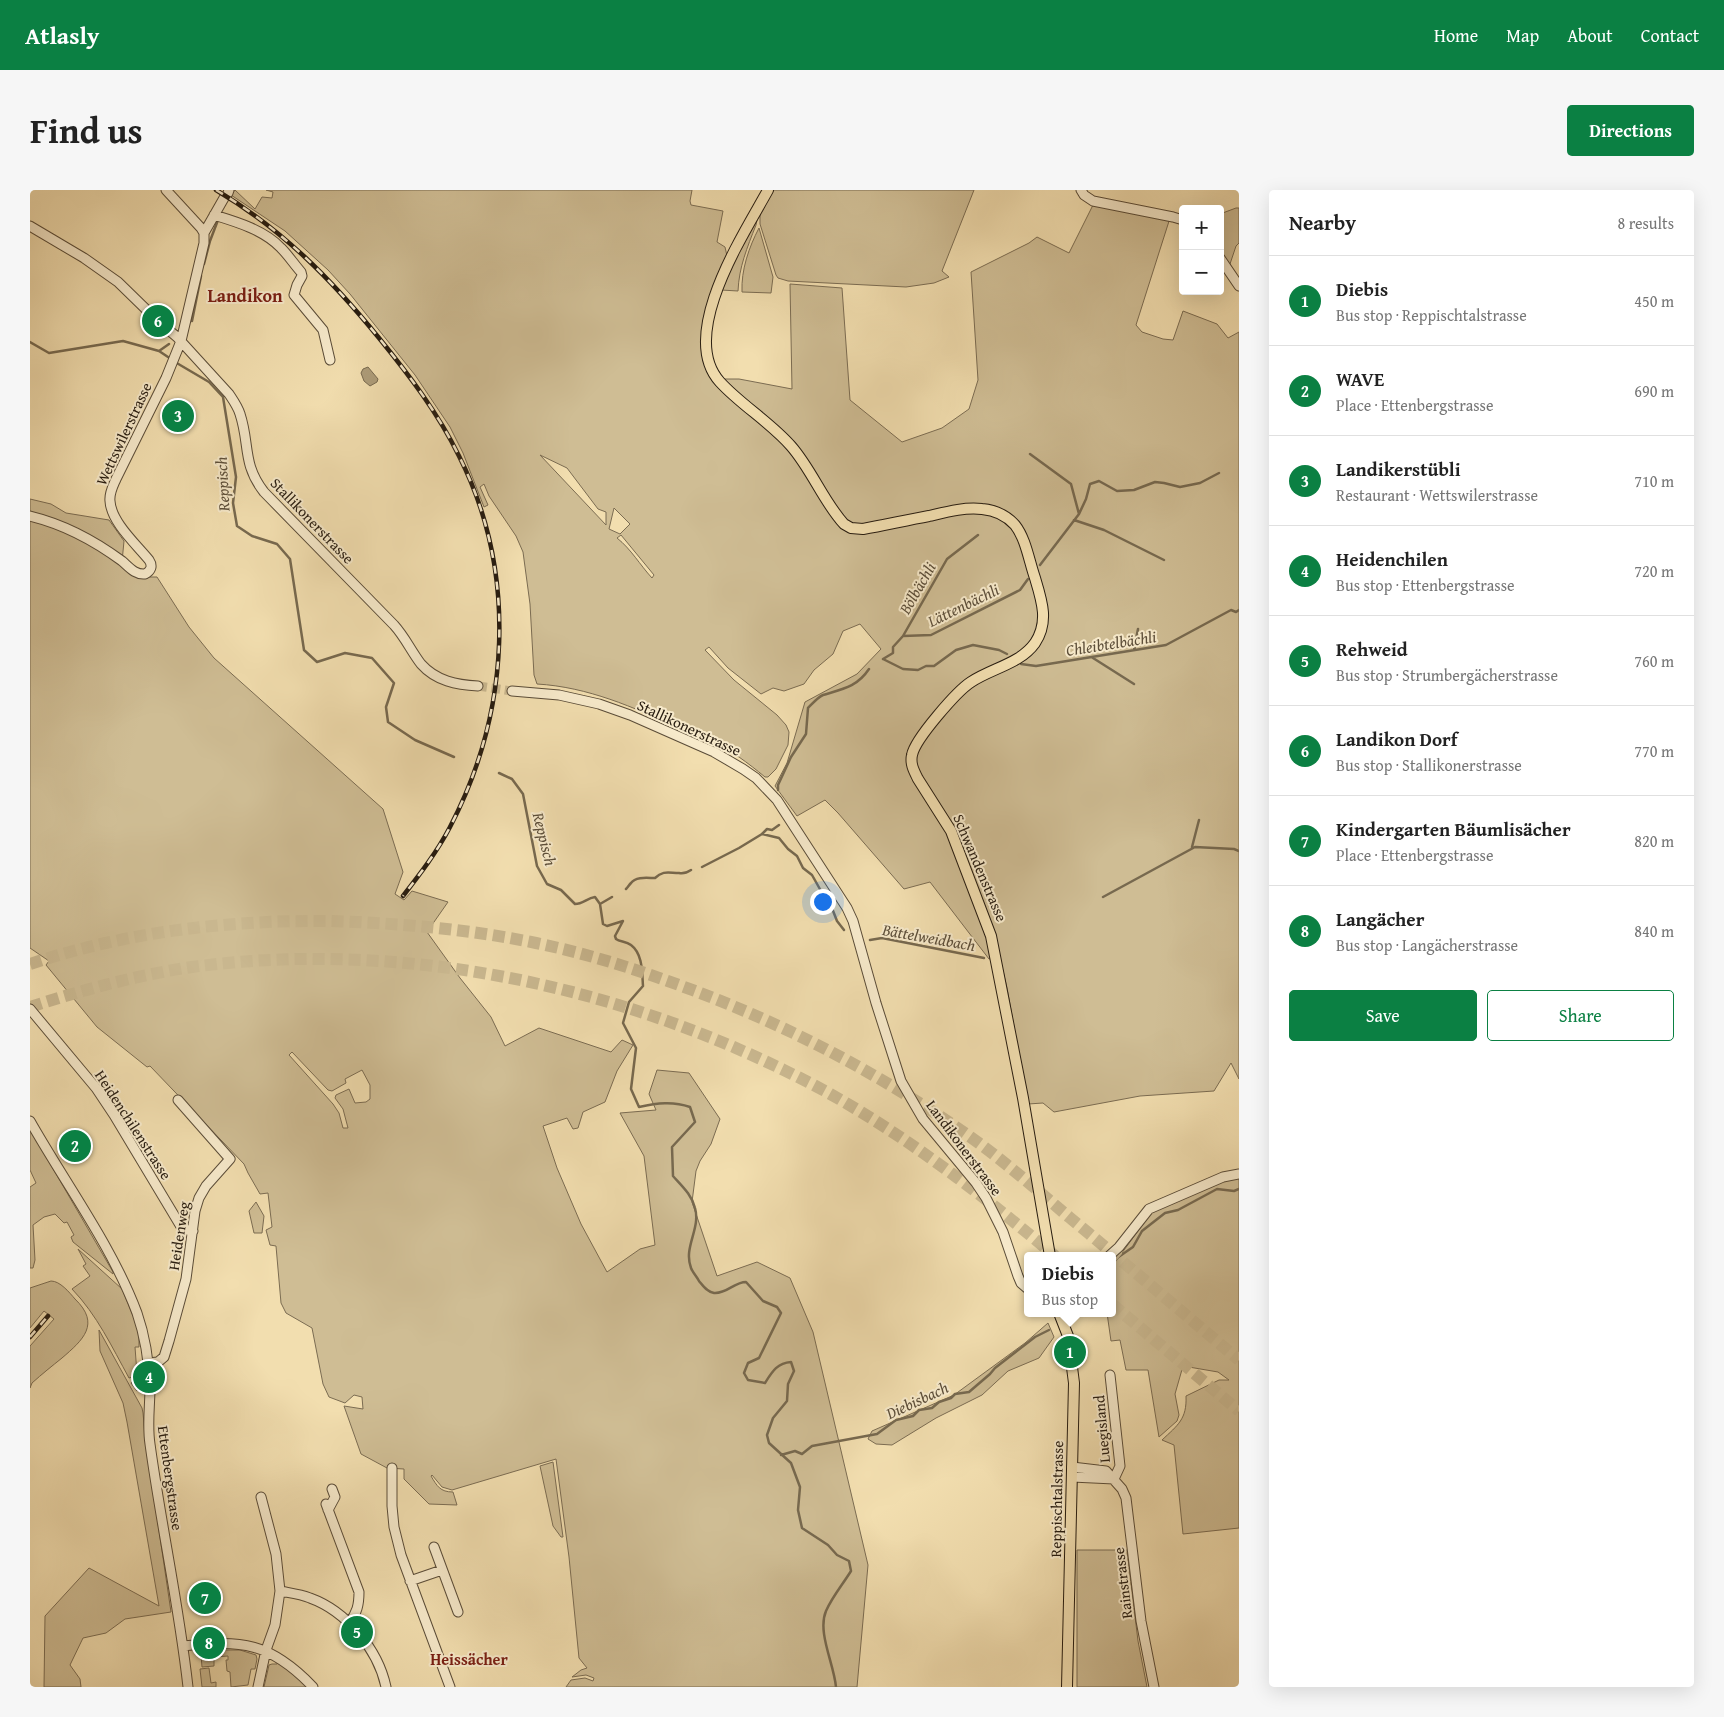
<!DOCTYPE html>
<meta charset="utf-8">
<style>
:root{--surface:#fff;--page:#f6f6f6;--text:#222;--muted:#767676;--line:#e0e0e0;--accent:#0b8043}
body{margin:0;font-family:"Gentium Book Plus",serif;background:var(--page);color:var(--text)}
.controls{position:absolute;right:15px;top:15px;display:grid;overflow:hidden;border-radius:5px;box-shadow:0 5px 20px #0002}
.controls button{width:45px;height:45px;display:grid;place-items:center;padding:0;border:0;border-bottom:1px solid var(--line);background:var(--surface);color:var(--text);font:25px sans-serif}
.you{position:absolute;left:792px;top:711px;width:18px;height:18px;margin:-12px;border:4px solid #fff;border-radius:50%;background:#1a73e8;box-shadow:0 0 0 8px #1a73e833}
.badge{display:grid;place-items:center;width:32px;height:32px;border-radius:50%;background:var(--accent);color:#fff;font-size:16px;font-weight:700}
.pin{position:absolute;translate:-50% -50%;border:2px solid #fff;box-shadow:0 1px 5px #0006}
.popup{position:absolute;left:994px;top:1062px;width:92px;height:65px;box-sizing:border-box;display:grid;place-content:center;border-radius:5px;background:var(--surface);filter:drop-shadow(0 1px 4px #0005);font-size:16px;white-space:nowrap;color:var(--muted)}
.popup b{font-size:19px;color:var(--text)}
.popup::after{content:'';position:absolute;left:50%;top:100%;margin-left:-10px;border:10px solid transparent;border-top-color:var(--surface)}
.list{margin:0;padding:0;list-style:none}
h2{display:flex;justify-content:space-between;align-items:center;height:65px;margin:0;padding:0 20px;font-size:21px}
h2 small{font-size:16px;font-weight:400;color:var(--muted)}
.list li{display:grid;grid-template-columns:32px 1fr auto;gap:15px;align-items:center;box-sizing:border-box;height:90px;padding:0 20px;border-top:1px solid var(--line)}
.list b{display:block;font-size:19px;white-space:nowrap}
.list p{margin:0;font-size:16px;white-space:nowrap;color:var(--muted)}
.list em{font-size:16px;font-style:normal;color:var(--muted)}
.actions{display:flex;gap:10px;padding:15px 20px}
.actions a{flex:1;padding:11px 0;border:1px solid var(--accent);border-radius:5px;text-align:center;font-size:18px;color:var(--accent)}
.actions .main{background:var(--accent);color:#fff}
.map{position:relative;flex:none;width:1209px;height:1497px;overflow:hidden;border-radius:5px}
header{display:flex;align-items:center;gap:30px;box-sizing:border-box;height:70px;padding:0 25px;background:var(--accent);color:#fff}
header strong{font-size:24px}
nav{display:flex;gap:28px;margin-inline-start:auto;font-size:18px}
.intro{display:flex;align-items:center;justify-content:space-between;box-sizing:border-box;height:120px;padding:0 30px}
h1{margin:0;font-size:35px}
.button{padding:12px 22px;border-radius:5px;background:var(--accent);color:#fff;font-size:18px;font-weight:700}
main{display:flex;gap:30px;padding:0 30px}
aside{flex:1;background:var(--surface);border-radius:5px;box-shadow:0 5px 20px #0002}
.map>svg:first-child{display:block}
</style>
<header>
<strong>Atlasly</strong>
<nav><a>Home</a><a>Map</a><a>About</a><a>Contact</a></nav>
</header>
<div class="intro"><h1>Find us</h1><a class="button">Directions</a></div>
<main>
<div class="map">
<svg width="1209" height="1497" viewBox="0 0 1209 1497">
<rect width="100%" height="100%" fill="#f2deaf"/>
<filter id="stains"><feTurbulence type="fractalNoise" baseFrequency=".004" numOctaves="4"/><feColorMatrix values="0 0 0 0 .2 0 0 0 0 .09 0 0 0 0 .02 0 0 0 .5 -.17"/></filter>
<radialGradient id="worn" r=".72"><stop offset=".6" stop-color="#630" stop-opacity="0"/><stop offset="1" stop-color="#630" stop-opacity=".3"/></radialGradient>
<!-- green -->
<path fill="#cfbd94" stroke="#7b6c52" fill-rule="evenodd" d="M205,0L225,19L232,7L242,8L243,2L236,0H662L660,11L661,15L693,21L687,52L695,57L697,66C688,92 665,145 674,171C676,177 680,183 683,189H709L762,199L760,94L812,98L820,210L872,252L912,238L939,219L948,190L941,82L999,53L1007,47L1039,63L1064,13L1140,28L1106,135L1112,142L1133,149L1143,150L1153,121L1187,134L1198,148L1209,142V889L1201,873L1184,901L1110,906L1024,922L1013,913L998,914L977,798L970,768L959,769L900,692L874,699L808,623L795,610L767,626L745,596L757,573L775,512L827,484L851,459L830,434L813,441L803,464L784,480L774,494L754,501L743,498L731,504L698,478L679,457L675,460L704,490L747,525L756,535L759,542L758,555L746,579L738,587H735C718,573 701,560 681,551C670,546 659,543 649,538C603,517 558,497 507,494L504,485L500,414L493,362L486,346L459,306L454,294L450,297L458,315L454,317L433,263L420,237L385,185L320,104L298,80L255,41L201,5ZM510,265L537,278L568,319L576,322V335ZM584,318L600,334L590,344L579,339ZM591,345L624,385L622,388C610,375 601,359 587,348Z
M742,0H944L912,81L919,87L904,93L876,97L758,91L748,88L746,85L730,34V21Z
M1206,18H1209V53L1206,56L1199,77L1190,62V24Z
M726,29L727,30L726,35C717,58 709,77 708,101L691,100L697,86Z
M729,38L743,87L741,103L712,102C711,80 719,57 729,38Z
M0,309L21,314L36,323L79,330L94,351L92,372L116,387H127L159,437L184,468L353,619L373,682L365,704L374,710L382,701L418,712L397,742L430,788L461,827L475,856L509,838L581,862L592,850L603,855L587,881L575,912L553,922L548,938L543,939L537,928L513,936L527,978L551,1034L577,1082L610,1059L625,1055L614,966L590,923L626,920L619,904L627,880L659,883L690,929L681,954L670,971L666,981L662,1012L687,1086L727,1072L760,1088L783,1142L838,1375L827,1497H536L541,1490L555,1488L563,1491L564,1488L556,1485L542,1487L551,1480L557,1478L549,1468L539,1367L526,1269L422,1300L412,1297L402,1285L401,1286C407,1296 410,1302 423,1302L427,1315L399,1314L374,1289V1279L357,1278L331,1264L314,1216L333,1219L332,1207L324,1205L315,1213L299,1207L293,1194L282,1138L256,1123L251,1113L246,1056L240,1055L236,1040L242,1037L238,1003L230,1004L218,983L214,974L120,876L117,877L67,837L16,775L19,771L0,758ZM262,862L298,900L302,901L316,893L315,889L332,880L340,895V909L336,912L325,913L319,899L306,905L305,908L313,919L318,938H313L309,923L303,914L259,865Z
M0,939L83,1082V1084L43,1052L41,1047L44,1045L37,1032L34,1033L25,1024L14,1027L3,1035L5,1070L3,1078H0V997L6,993L0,980Z
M1209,985V1338L1153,1344L1144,1255L1132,1250C1148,1235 1157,1229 1156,1206L1189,1190H1199L1188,1182L1153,1176L1145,1204L1149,1225L1147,1231L1129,1247L1118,1180H1096L1090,1150L1081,1151L1077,1123H1082L1083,1075L1125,1018Z
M226,1012L234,1026L232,1043H224L219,1021Z
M48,1059L92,1099L107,1135L109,1147V1157H105L107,1184H109L110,1192L107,1201L101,1193L107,1189L106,1186L99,1188C82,1157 67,1125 42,1099L60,1086L53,1076L56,1074Z
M21,1091C30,1091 39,1102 45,1109C71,1134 53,1150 32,1168C22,1176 12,1184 2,1193L0,1198V1156L24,1129L14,1121L0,1138V1098Z
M1018,1133L1024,1147L1009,1168L978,1181L952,1205L906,1228L862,1255L846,1254L838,1249L842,1241L924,1205L995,1153Z
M69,1140L112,1218L113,1223L115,1245L141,1422L95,1429L76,1443L53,1448L40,1475L50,1489L51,1497H14L15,1426L59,1378L129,1416L97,1232L93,1213L70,1161Z
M523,1272L533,1347H531L523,1336L510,1276Z
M1047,1360H1097L1108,1451L1117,1497H1047Z
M189,1460H210L226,1465L227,1469L225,1479H221L218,1495L201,1497L200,1482L197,1481L196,1470H198V1466L184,1467V1476L172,1477L171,1465Z
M248,1472L257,1477L278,1497H234L239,1475L242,1474H247Z
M179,1478L181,1493L186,1492V1497H172L170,1479Z"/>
<!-- water -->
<path fill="#ad9c79" stroke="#77694f" d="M338,177L348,189L347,192L340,196L334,191L331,183L333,179Z"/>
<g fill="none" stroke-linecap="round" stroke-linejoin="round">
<!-- stream -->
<path stroke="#77694f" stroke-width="2.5" d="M174,74L180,51L188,30
M162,131L171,86
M0,152L19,163L93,151L129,161L141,169
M129,161L139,154
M145,172L179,192L193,207L206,287L203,313L207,336L222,346L247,354L260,369L274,460L287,472L315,463L342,468L364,493L356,517L358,532L385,550L424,567
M1000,264L1041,294L1049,324L1010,375
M1049,324L1056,309L1060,294L1069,291L1087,301L1104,300L1125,292L1134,293L1150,297L1170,293L1189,283
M1044,330L1074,340L1134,370
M873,446L917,369L948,345
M1104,460L1108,439
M1063,468L1104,494
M853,469L863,463V457L873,446L901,445L990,400L998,389
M853,469L873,479L888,480L896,476H904L926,460L943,455L969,460L977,464
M991,474L1006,476L1136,455L1201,420L1206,422L1209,420
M469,583L482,589L493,604L507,676L517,694L531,700L545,714C553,714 557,708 565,707L570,714L573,734L577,736L593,731L585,746L586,749C590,752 596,751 601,755C613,764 612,783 613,796L599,812L593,833L606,858L601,899L609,917C627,913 643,911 660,917L665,932L642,957L643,986C652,996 662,1005 665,1018C671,1039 653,1057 661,1078C663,1083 667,1087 669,1091C673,1096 677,1102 684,1103C697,1104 704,1092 716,1092L733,1111L747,1117L751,1123L729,1168L718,1173L714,1183L718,1190L735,1193C742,1182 747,1173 761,1172L764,1181L758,1194L757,1211L743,1228L737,1245L739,1253L761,1273L770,1297L768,1320L772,1338L798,1355L807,1365L819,1371L821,1381C813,1394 802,1407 796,1421C787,1442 804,1474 806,1497
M748,600V595L761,567L776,544L778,518C782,514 788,507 793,505C813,499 827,497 839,479
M732,644L737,639L742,640L749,635
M1162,657L1169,630
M672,677L709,658L732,644L749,648L758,659L767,666L773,678L782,685L791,701L798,708L807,731L814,740
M596,699C598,697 599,695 601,693C606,686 618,688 625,688C633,680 639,683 649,683C653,684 658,682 661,680
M1073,707L1165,657L1204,659L1209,661
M570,714L582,707
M840,750L852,748L954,768
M1082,1074L1087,1068L1103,1057L1112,1041L1135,1023L1148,1020L1187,999L1204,1001L1209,999
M751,1265L765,1261L772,1264L782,1256L847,1244L866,1230L883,1226L889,1220L902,1218L909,1212L921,1208L925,1204L939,1202L960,1184L965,1178L1005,1147L1019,1140"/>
<!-- minor-tunnel -->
<path stroke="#c9b78f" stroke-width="9" stroke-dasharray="9 4.5" stroke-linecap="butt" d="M448,496L482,501"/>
<!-- highway-tunnel -->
<path stroke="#c9b78f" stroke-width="12" stroke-dasharray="12 6" stroke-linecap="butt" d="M0,774C96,742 197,730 298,731C368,733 438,739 506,753C550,762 593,775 635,790C740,827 831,873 923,935C964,962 1001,995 1039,1027C1096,1074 1152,1122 1209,1170
M0,817C53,800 107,785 162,777C349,752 543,786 715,862C742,874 769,887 795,901C878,947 953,1005 1025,1066
M1082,1114L1209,1221"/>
<defs>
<path id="minor" d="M1051,0L1054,5L1063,11L1143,27L1153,30
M198,3L199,0
M184,25C207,32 234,40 251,58C258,65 264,74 271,82L272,86L267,95L264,105L293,140L300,170
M0,36L54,68L88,92L128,131L147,147L199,204C203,210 208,217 210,224C220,254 212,274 234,302L364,435C375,447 381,461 391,474C406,491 427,495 448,496
M174,43L194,8
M1190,68L1209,96
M0,326C33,334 65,351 92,371C99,377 105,385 115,384C121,381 123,376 119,370C107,355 81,332 80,311C79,303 83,296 86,289L136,188L151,151L174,53V43L171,38L136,0
M482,501L529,505L569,514L600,525L668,555L684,562L713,579L726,588L747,610L817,718L823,731L846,813L871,891L893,929L946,993L956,1008L973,1042L988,1086L991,1093L998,1099
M0,819L66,898L84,925L150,1035L157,1040L163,1041
M0,931C35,993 82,1056 107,1123C115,1146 119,1173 120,1197C120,1216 117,1235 120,1254C131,1335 149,1415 158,1497
M1079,1066L1089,1057L1119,1019L1193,987L1209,984
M118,1173L128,1172L134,1167L139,1151L156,1089L165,1021L169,1008L176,996L200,969L148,910
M1080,1185L1090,1276L1084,1289
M1042,1277L1076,1281L1092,1299L1096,1308L1111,1431L1124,1497
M362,1278V1316L364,1337L371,1365L420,1497
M1042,1287L1084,1289
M296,1314L329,1402C329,1415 327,1423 319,1433
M298,1320L305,1307L302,1299
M404,1357L428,1422
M380,1391L412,1380
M250,1401C260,1403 270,1404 280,1408C316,1421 348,1459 356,1497
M153,1456C212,1450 240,1452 283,1497
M228,1497L236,1460L245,1435L250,1401L246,1364L231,1307"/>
<path id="major" d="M738,0C714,44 647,145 690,192C711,215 740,232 761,256C782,280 793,311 814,334L821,338L833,339C855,335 877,330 899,326C916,322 934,317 952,319C964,320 976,325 985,335C996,349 999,371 1005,388C1012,411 1019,432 1005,453C990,474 962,478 941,492C927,501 885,549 882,565C880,574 884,581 888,589L921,641L961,746L993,908L1020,1066
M1029,1123L1038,1146L1044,1193L1037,1497"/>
</defs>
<!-- minor casing -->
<use href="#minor" stroke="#5a4c38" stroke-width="11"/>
<!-- major casing -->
<use href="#major" stroke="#271c10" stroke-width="12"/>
<!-- minor -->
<use href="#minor" stroke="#f7eacb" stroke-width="9"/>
<!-- major -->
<use href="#major" stroke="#f2deaf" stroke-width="10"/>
<defs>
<path id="rail" d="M186,0C252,39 301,89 349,148C379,185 408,223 429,266C488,383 480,522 420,637C407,662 390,684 373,706
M0,1147L18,1126"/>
</defs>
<!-- rail casing -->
<use href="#rail" stroke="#271c10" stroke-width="4.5"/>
<!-- rail -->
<use href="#rail" stroke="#f7eacb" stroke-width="2.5" stroke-dasharray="8" stroke-linecap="butt"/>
</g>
<g text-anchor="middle" stroke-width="4" stroke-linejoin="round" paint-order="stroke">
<!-- street labels -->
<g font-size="15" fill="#271c10" stroke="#f7eacb">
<text transform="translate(94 244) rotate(-65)" y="5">Wettswilerstrasse</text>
<text transform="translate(282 331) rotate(46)" y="5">Stallikonerstrasse</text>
<text transform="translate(659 538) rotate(25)" y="5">Stallikonerstrasse</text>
<text transform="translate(950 678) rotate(67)" y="5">Schwandenstrasse</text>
<text transform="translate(103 935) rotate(57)" y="5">Heidenchilenstrasse</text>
<text transform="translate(934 958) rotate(53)" y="5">Landikonerstrasse</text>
<text transform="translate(149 1046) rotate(-81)" y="5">Heidenweg</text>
<text transform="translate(1072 1239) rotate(-95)" y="5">Luegisland</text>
<text transform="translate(140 1288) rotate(82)" y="5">Ettenbergstrasse</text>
<text transform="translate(1027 1309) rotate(-89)" y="5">Reppischtalstrasse</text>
<text transform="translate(1093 1393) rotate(-97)" y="5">Rainstrasse</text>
</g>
<!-- water labels -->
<g font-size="16" font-style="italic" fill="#5d4f3a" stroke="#f7eacb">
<text transform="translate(192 294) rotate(-93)" y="6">Reppisch</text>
<text transform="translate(887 398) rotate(-60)" y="6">Bölbächli</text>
<text transform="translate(933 415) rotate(-26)" y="6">Lättenbächli</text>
<text transform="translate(1081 453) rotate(-9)" y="6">Chleibtelbächli</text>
<text transform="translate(515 649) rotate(76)" y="6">Reppisch</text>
<text transform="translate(899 747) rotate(10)" y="6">Bättelweidbach</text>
<text transform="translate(887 1210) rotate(-25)" y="6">Diebisbach</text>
</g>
<!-- neighbourhood labels -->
<g font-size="16" font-weight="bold" fill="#7a1f14" stroke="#f7eacb">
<text x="439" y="1475">Heissächer</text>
</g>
<!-- quarter labels -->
<g font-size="18" font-weight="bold" fill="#7a1f14" stroke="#f7eacb">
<text x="215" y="112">Landikon</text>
</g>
</g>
<rect width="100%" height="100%" filter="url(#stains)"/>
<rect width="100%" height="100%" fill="url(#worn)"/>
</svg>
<div class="controls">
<button>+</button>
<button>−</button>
</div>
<div class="you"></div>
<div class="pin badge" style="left:1040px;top:1162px">1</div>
<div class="popup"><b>Diebis</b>Bus stop</div>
<div class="pin badge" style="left:45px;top:956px">2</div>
<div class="pin badge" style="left:148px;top:226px">3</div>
<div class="pin badge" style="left:119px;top:1187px">4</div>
<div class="pin badge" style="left:327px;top:1442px">5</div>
<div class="pin badge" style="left:128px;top:131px">6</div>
<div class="pin badge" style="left:175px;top:1408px">7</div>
<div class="pin badge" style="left:179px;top:1453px">8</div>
</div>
<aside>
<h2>Nearby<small>8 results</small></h2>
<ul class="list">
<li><span class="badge">1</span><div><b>Diebis</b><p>Bus stop · Reppischtalstrasse</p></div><em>450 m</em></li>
<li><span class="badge">2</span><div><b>WAVE</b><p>Place · Ettenbergstrasse</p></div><em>690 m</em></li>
<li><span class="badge">3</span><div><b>Landikerstübli</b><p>Restaurant · Wettswilerstrasse</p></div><em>710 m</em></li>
<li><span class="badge">4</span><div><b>Heidenchilen</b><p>Bus stop · Ettenbergstrasse</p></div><em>720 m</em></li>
<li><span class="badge">5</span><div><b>Rehweid</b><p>Bus stop · Strumbergächerstrasse</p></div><em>760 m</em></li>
<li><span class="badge">6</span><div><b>Landikon Dorf</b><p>Bus stop · Stallikonerstrasse</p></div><em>770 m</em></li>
<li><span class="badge">7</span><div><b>Kindergarten Bäumlisächer</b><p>Place · Ettenbergstrasse</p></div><em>820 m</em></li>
<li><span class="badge">8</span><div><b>Langächer</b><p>Bus stop · Langächerstrasse</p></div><em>840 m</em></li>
</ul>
<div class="actions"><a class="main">Save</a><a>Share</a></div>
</aside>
</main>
